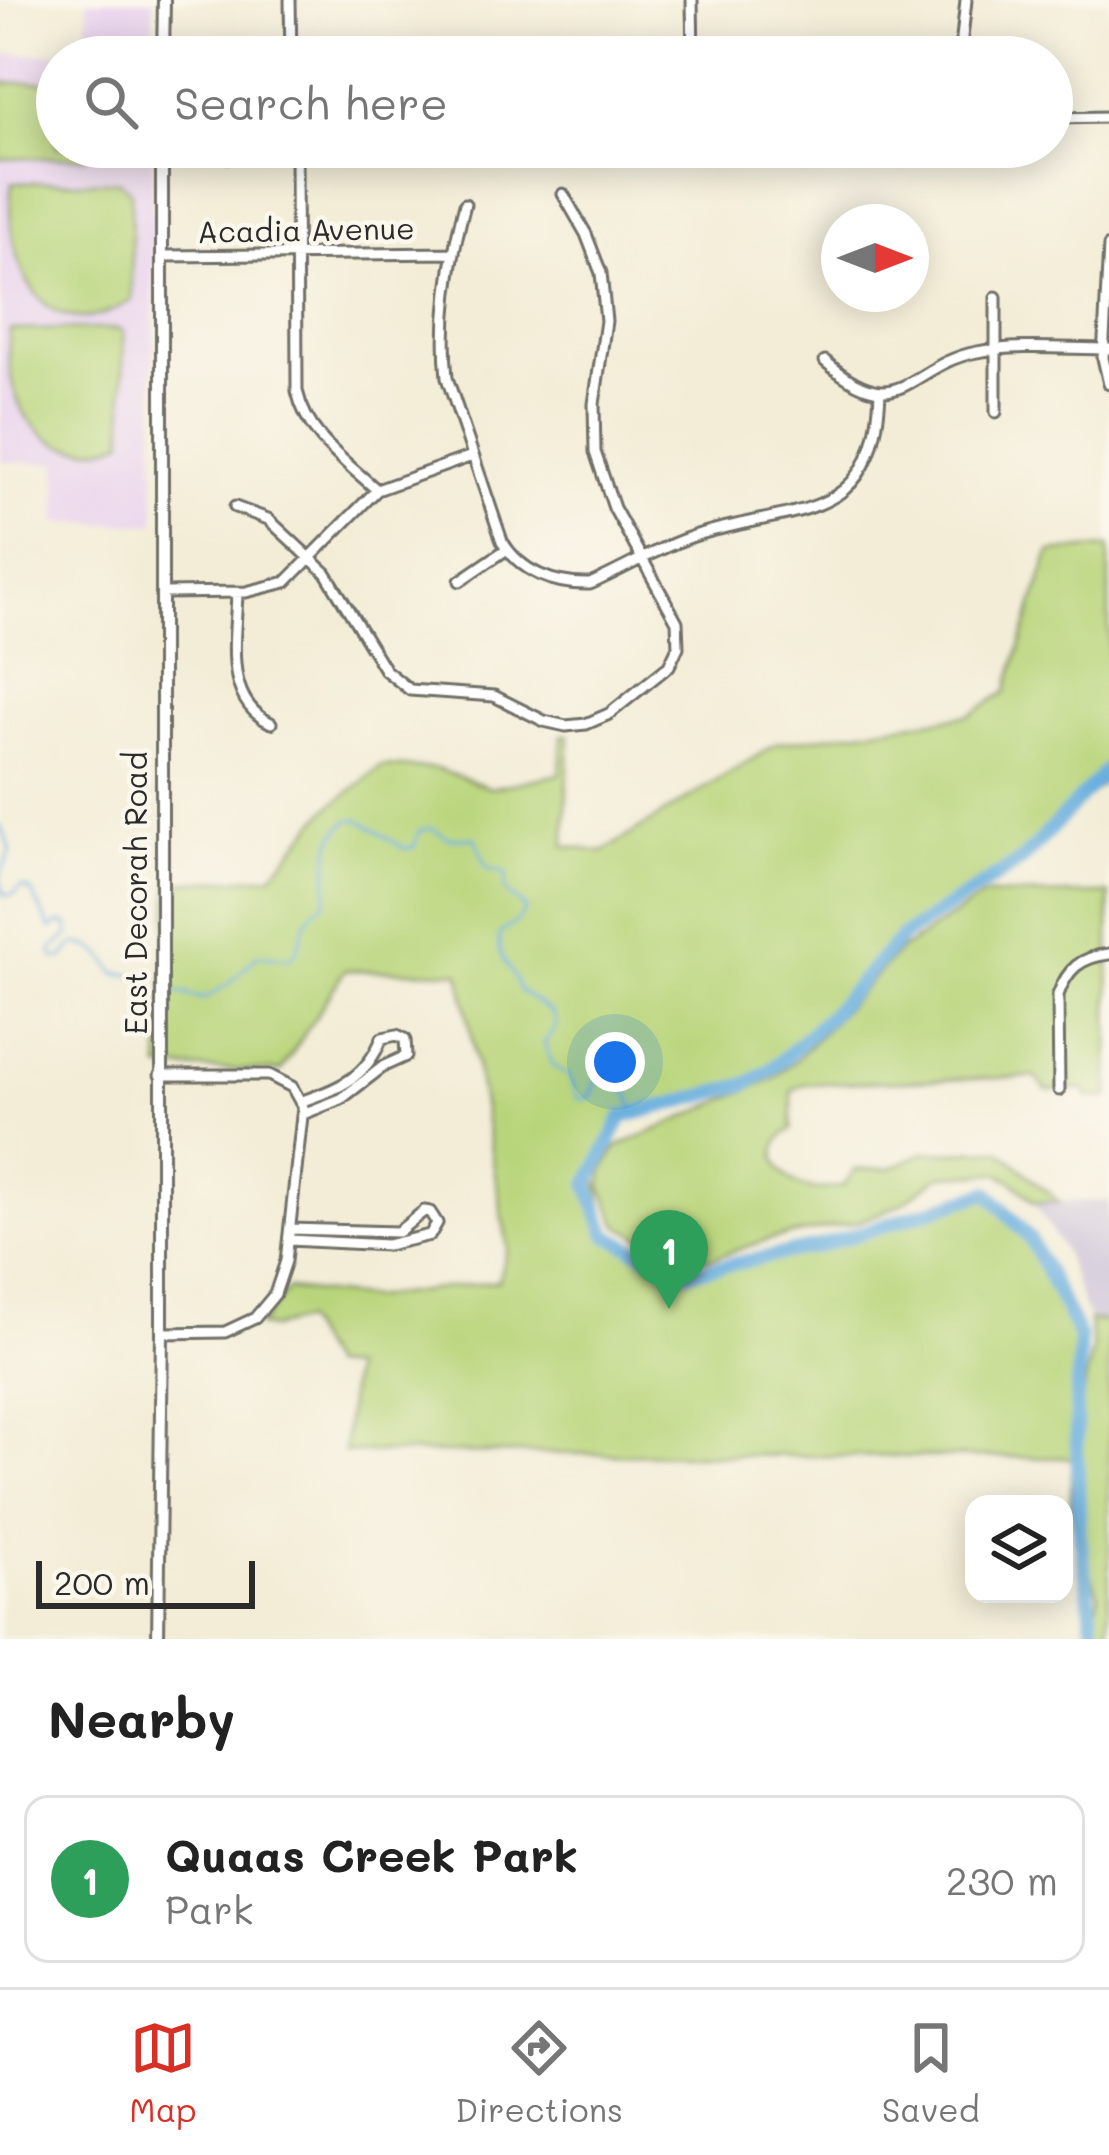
<!DOCTYPE html>
<style>
:root{--surface:#fff;--page:#f2f2f2;--text:#222;--muted:#767676;--line:#e0e0e0;--accent:#d93025}
body{margin:0;font-family:Mali,sans-serif;background:var(--page);color:var(--text)}
.controls{position:absolute;right:36px;bottom:36px;display:grid;overflow:hidden;border-radius:24px;box-shadow:0 6px 30px #0003}
.controls button{width:108px;height:108px;display:grid;place-items:center;padding:0;border:0;border-bottom:3px solid var(--line);background:var(--surface);color:var(--text);font:60px sans-serif}
.compass{position:absolute;left:821px;top:204px;width:108px;height:108px;border-radius:50%;background:var(--surface);box-shadow:0 6px 30px #0003;rotate:90deg}
.scale{position:absolute;left:36px;bottom:30px;width:219px;box-sizing:border-box;padding-left:12px;border:6px solid #2b2b2b;border-top:0;font-size:33px;line-height:42px;white-space:nowrap;color:#2b2b2b;-webkit-text-stroke:9px #fbf7ec;paint-order:stroke}
.you{position:absolute;left:615px;top:1062px;width:42px;height:42px;margin:-30px;border:9px solid #fff;border-radius:50%;background:#1a73e8;box-shadow:0 0 0 18px #1a73e833}
.badge{display:grid;place-items:center;width:78px;height:78px;border-radius:50%;background:var(--accent);color:#fff;font-size:39px;font-weight:700}
.pin{position:absolute;translate:-50% -99px;filter:drop-shadow(0 3px 6px #0008)}
.pin::after{content:'';position:absolute;top:63px;width:42px;height:36px;background:inherit;clip-path:polygon(0 0,100% 0,50% 100%)}
.list{margin:0;padding:0;list-style:none}
h2{display:flex;justify-content:space-between;align-items:center;height:156px;margin:0;padding:0 48px;font-size:51px}
h2 small{font-size:39px;font-weight:400;color:var(--muted)}
.list li{display:grid;grid-template-columns:78px 1fr auto;gap:36px;align-items:center;box-sizing:border-box;height:168px;margin:0 24px 24px;padding:0 24px;border:3px solid var(--line);border-radius:24px}
.list b{display:block;font-size:45px;white-space:nowrap}
.list p{margin:0;font-size:39px;white-space:nowrap;color:var(--muted)}
.list em{font-size:39px;font-style:normal;color:var(--muted)}
.icon{flex:none;width:66px;height:66px;fill:none;stroke:currentColor;stroke-width:2;stroke-linecap:round;stroke-linejoin:round}
.map{position:relative;flex:none;width:1109px;height:1639px;overflow:hidden}
.search{position:absolute;background:var(--surface);box-shadow:0 6px 30px #0003;left:36px;right:36px;top:36px;height:132px;display:flex;align-items:center;gap:30px;box-sizing:border-box;padding:0 42px;border-radius:66px;color:var(--muted);font-size:45px}
.sheet{height:348px;background:var(--surface)}
nav{display:flex;justify-content:space-around;align-items:center;box-sizing:border-box;height:168px;border-top:3px solid var(--line);background:var(--surface);font-size:33px;color:var(--muted)}
nav a{display:grid;justify-items:center;gap:6px}
nav .on{color:var(--accent)}
.map>svg:first-child{display:block}
</style>
<div class="map">
<svg width="1109" height="1639" viewBox="0 0 1109 1639">
<rect width="100%" height="100%" fill="#fbf7ec"/>
<filter id="ink" filterUnits="userSpaceOnUse"><feTurbulence type="fractalNoise" baseFrequency=".00833" numOctaves="2"/><feDisplacementMap in="SourceGraphic" scale="24" xChannelSelector="R" yChannelSelector="G"/><feConvolveMatrix kernelMatrix="1 2 1 2 8 2 1 2 1" color-interpolation-filters="sRGB"/></filter>
<filter id="wash" filterUnits="userSpaceOnUse"><feTurbulence type="fractalNoise" baseFrequency=".004" numOctaves="4" result="noise"/><feDisplacementMap in="SourceGraphic" scale="48" xChannelSelector="R" yChannelSelector="G"/><feGaussianBlur stdDeviation="2.7" result="paint"/><feColorMatrix in="noise" values="0 0 0 0 0 0 0 0 0 0 0 0 0 0 0 0 0 1.4 0 .05"/><feComposite in="paint" operator="in"/></filter>
<g filter="url(#wash)">
<rect width="100%" height="100%" fill="#f3edd7"/>
<!-- built -->
<path fill="#e8d2ee" d="M0,0L4,54L87,53L88,0H153L152,57H57V147H152L155,524L57,523L58,463L0,462Z"/>
<!-- industrial -->
<path fill="#c9bfd7" d="M1109,1201V1321H1089L1063,1250L1034,1202Z"/>
<!-- green -->
<path fill="#b9d57b" stroke="#728053" stroke-width="3" d="M57,82V147H86V157L0,159V83Z
M119,181L131,192L132,299C49,358 0,266 12,183Z
M119,329L123,333L124,441C48,472 0,409 10,330Z
M1109,547V777L1022,860L902,936L829,1016L772,1069L747,1084L622,1117L597,1177L607,1235L683,1274L817,1247L988,1192L1030,1239L1080,1338L1079,1411L1093,1346L1089,1321H1109V1639H1089L1099,1595L1074,1529L1070,1505L1073,1458L344,1452L351,1368L329,1366L303,1320L272,1328L259,1326L288,1289L371,1298L498,1281L508,1248L460,972L345,970L281,1071L160,1068L170,884L271,876L326,810L382,766L437,769L491,788L560,774L562,735H569L565,846L602,852L778,743L969,715L1006,692L1050,552Z
M1109,894V1097H1087L1086,1090H1047L1035,1077L804,1084L792,1091V1129C762,1145 777,1178 804,1187C817,1191 831,1188 844,1186L854,1170L891,1168L923,1153L1000,1150L1059,1202H1034L1013,1181L997,1173L940,1176L901,1204L858,1222L770,1239L713,1258L681,1259L618,1225L602,1188L603,1171L617,1147L774,1078L797,1059L899,951L985,895Z"/>
<g fill="none" stroke-linecap="round" stroke-linejoin="round">
<!-- stream -->
<path stroke="#67aede" stroke-width="3" d="M0,826L11,850L0,875
M0,878L4,895H13L21,887L31,891L51,929L59,923L67,924L69,934L51,951L54,958H63L74,944C97,946 104,954 115,973L145,976L153,988
M170,990L204,999L227,985L258,955L290,959C308,940 295,921 325,903C332,874 320,842 348,821L358,819L405,849L414,847L419,831L431,828L448,838H475L487,868L506,872L505,891L526,909L518,921L500,933C493,959 514,967 519,990L553,1014L556,1027L544,1043L553,1066L568,1076L579,1099L590,1098L597,1081L607,1076L628,1091L636,1113"/>
<!-- river -->
<path stroke="#67aede" stroke-width="14" d="M1095,1639L1080,1537L1076,1411L1080,1338L1030,1239L988,1192L817,1247L683,1274L607,1235L588,1185L622,1117L747,1084L772,1069L829,1016L902,936L1022,860L1109,767"/>
</g>
</g>
<g filter="url(#ink)">
<g fill="none" stroke-linecap="round" stroke-linejoin="round">
<defs>
<path id="minor" d="M290,0L291,57
M692,0L693,57
M960,57L966,0
M1055,118L1109,117
M224,147L228,157
M296,147L297,391C307,436 344,460 377,490
M355,152L358,147
M465,204C450,260 441,320 447,378L502,541C521,573 555,585 590,584C626,568 663,545 700,534C801,504 874,524 880,392
M1109,246L1103,358L1109,384
M162,256L452,253
M996,297V412
M825,361C900,427 908,365 977,352C1019,344 1066,349 1109,349
M235,507L268,519L326,573L385,670L410,690L494,696L544,721L566,726L586,724L609,714L669,666L678,647L677,622L614,508L595,452L594,404L606,321L601,273L586,234L563,194
M460,581L507,549
M237,592C236,638 222,700 271,723
M162,593L246,592L286,582L377,490L472,456
M160,1075H269L292,1087L303,1107L286,1261L275,1294L255,1318L225,1332L162,1333
M1059,1090L1058,995C1067,969 1081,957 1109,954
M300,1102C340,1088 366,1078 382,1038L397,1035L405,1039L406,1056L384,1066L341,1099L303,1114
M289,1240L387,1245L430,1235L437,1223L430,1212L424,1211L398,1232L290,1229"/>
<path id="tertiary" d="M163,57L164,0
M158,1639L162,1333V147"/>
</defs>
<!-- minor casing -->
<use href="#minor" stroke="#716f67" stroke-width="15"/>
<!-- tertiary casing -->
<use href="#tertiary" stroke="#716f67" stroke-width="16"/>
<!-- minor -->
<use href="#minor" stroke="#fff" stroke-width="9"/>
<!-- tertiary -->
<use href="#tertiary" stroke="#fff" stroke-width="10"/>
</g>
</g>
<g text-anchor="middle" stroke-width="9" stroke-linejoin="round" paint-order="stroke">
<!-- street labels -->
<g font-size="30" fill="#2b2b2b" stroke="#fbf7ec">
<text transform="translate(306 231) rotate(-1)" y="10">Acadia Avenue</text>
<text transform="translate(137 893) rotate(-90)" y="10">East Decorah Road</text>
</g>
</g>
</svg>
<div class="controls">
<button><svg class="icon" aria-label="layers" viewBox="0 0 24 24"><path d="M12 4l9 5-9 5-9-5zM3 14l9 5 9-5"/></svg></button>
</div>
<svg class="compass" viewBox="-18 -18 36 36"><path d="M0-13l5 13h-10z" fill="#e53935"/><path d="M0 13l5-13h-10z" fill="#767676"/></svg>
<div class="scale">200 m</div>
<div class="you"></div>
<div class="pin badge" style="left:669px;top:1309px;background:#2e9e5b">1</div>
<div class="search"><svg class="icon" aria-label="search" viewBox="0 0 24 24"><circle cx="10" cy="10" r="6"/><path d="M15 15l6 6"/></svg>Search here</div>
</div>
<section class="sheet">
<h2>Nearby<small></small></h2>
<ul class="list">
<li><span class="badge" style="background:#2e9e5b">1</span><div><b>Quaas Creek Park</b><p>Park</p></div><em>230 m</em></li>
</ul>
</section>
<nav>
<a class="on"><svg class="icon" aria-label="map" viewBox="0 0 24 24"><path d="M3 6l6-2 6 2 6-2v14l-6 2-6-2-6 2zM9 4v14M15 6v14"/></svg>Map</a>
<a><svg class="icon" aria-label="directions" viewBox="0 0 24 24"><path d="M12 3l9 9-9 9-9-9zM9 14v-3h6M13 9l2 2-2 2"/></svg>Directions</a>
<a><svg class="icon" aria-label="saved" viewBox="0 0 24 24"><path d="M7 4h10v16l-5-4-5 4z"/></svg>Saved</a>
</nav>
